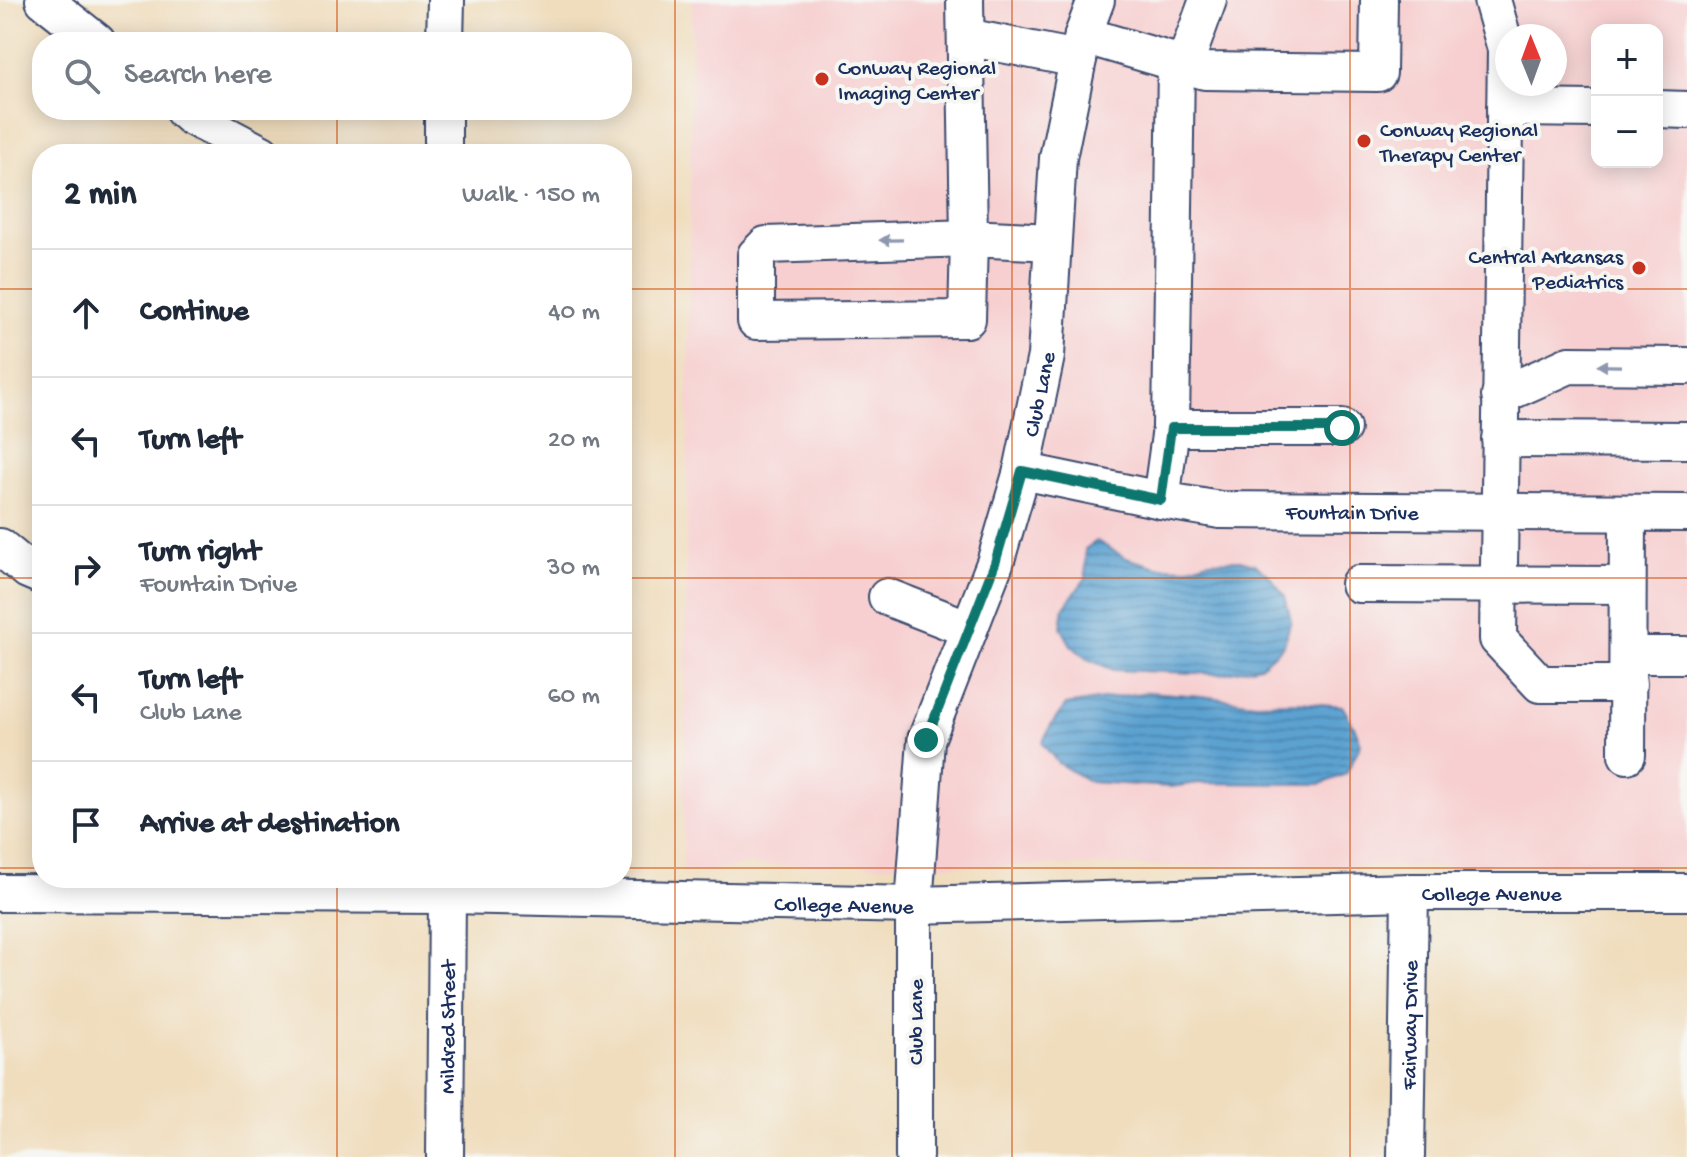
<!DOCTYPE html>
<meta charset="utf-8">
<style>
:root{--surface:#fff;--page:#f6f6f7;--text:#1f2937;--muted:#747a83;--line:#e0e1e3}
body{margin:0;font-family:"Gochi Hand",sans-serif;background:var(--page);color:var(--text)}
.controls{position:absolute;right:24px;top:24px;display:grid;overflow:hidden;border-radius:16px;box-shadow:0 4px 20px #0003}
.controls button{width:72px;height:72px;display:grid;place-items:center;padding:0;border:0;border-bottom:2px solid var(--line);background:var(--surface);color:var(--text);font:40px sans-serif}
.compass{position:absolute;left:1495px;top:24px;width:72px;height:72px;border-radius:50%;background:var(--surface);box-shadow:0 4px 20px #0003;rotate:359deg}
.stop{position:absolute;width:24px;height:24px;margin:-18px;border:6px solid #0f766e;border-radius:50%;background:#fff}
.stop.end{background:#0f766e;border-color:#fff;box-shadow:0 2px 8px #0008}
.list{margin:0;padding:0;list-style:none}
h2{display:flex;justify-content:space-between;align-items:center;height:104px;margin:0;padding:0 32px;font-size:34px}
h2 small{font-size:26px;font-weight:400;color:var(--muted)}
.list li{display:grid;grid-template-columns:52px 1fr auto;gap:24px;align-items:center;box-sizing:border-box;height:128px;padding:0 32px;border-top:2px solid var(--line)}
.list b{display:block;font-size:30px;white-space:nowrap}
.list p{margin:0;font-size:26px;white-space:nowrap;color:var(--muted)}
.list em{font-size:26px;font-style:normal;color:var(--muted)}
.icon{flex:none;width:44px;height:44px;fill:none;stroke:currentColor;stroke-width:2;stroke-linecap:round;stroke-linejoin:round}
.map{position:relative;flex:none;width:1687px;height:1157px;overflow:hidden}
.search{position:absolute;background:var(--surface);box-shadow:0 4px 20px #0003;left:32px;top:32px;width:600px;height:88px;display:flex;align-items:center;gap:20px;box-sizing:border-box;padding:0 28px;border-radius:32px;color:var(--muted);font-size:30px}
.panel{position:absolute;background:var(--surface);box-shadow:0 4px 20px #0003;left:32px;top:144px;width:600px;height:744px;border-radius:32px}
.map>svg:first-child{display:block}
</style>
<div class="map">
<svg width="1687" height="1157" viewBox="0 0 1687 1157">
<defs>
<pattern id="water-rules" width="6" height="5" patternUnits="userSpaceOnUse" patternTransform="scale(2)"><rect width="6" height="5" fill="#5ba2d1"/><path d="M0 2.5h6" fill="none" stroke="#4a84ad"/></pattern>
</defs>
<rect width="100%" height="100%" fill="#f6f6f2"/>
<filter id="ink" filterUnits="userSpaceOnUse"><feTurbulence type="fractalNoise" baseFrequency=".0125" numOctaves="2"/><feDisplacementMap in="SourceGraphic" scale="16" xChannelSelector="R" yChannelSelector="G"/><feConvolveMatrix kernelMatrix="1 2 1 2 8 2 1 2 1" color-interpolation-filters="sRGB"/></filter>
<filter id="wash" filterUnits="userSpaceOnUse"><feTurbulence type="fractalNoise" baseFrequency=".006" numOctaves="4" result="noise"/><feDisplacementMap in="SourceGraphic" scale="32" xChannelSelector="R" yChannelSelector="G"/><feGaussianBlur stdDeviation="1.8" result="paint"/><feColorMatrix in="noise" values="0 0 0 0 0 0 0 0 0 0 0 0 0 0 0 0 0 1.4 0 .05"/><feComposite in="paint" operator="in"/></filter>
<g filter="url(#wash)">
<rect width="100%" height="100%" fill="#f0ddbd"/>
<!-- built -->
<path fill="#f7cfd0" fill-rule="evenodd" d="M692,0H1687V867L742,865L710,872L683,871ZM1597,30H1657V162H1597ZM1507,36H1555V84H1507Z"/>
<!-- water -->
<path fill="url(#water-rules)" stroke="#3b6898" stroke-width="2" d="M1097,541L1126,558L1157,567L1187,568L1208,561L1240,560L1254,564L1268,574L1285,596L1291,620L1284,645L1260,666L1221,674L1114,670L1087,659L1071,645L1061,627L1064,607L1086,578L1085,549Z
M1148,692L1201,696L1255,703L1299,702L1342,706L1354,726L1361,744L1346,774L1321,784L1198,783L1171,787L1090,782L1058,763L1042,743L1051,725L1066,705Z"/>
</g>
<g filter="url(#ink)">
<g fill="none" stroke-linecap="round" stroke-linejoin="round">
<defs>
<g id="minor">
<path d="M44,0L97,42"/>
<path d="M965,0L969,238L967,319L756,321V255L766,245L969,238L1052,242"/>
<path d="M1492,0L1506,49L1498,639L1540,684H1628"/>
<path d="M1083,35L1205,71L1378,73L1379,0"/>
<path d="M966,37L1078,59"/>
<path d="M445,42L446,0"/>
<path d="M1184,66L1208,0"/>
<path d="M1505,108L1597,109"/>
<path d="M1657,109L1687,110"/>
<path d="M183,110L190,116L262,154"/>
<path d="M443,154V110"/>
<path d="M1500,396L1569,365L1687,366"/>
<path d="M1171,428H1342"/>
<path d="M1500,439L1687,440"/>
<path id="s1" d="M1022,471L1161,500L1220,510L1687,513"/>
<path d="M1161,500L1171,428L1176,63"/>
<path d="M0,547L28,570L42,576"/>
<path d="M1359,584L1627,585"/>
<path d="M887,597L969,629"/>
<path d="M1628,655H1687"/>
<path d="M1627,755L1628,513"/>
<path id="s2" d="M0,893L447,895L914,905L1410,892H1687"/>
<path id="s3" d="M445,1157L447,895"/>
<path id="s4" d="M914,1157V905L926,740L995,563L1022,471L1046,356L1058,158L1083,35L1096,0"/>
<path id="s5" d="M1406,1157L1410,892"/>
</g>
</defs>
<!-- minor casing -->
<use href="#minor" stroke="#3b496c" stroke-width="40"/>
<!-- minor -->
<use href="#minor" stroke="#fff" stroke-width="36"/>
</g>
<!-- one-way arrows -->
<defs><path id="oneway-solid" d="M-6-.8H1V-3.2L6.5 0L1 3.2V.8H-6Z" transform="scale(2)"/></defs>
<g fill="#8d97ae">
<use href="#oneway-solid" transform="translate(891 240) rotate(179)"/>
<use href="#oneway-solid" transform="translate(1609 366) rotate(-179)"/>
</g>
</g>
<g fill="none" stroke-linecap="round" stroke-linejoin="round" filter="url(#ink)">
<!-- route -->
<path stroke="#0f766e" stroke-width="10" d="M926,740L995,563L1022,471L1161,500L1171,428H1342"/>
</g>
<!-- grid -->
<path fill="none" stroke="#d45514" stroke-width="2" stroke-opacity="0.55" d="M337,0V42M675,0V1157M1012,0V1157M1350,0V1157M337,110V154M0,289H42M622,289H1687M0,578H42M622,578H1687M0,868H42M622,868H1687M337,878V1157"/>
<!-- markers -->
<g fill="#c8321e" stroke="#f6f6f2" stroke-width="3">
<circle cx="822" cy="79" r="8"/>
<circle cx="1364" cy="141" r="8"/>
<circle cx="1639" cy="268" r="8"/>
</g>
<g text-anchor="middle" stroke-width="8" stroke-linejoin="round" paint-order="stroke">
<!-- poi labels -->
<g font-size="22" fill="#1b2f5e" stroke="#f6f6f2" text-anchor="start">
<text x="838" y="74">Conway Regional<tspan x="838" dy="25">Imaging Center</tspan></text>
<text x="1380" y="136">Conway Regional<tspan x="1380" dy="25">Therapy Center</tspan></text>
<text x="1623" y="263" text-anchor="end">Central Arkansas<tspan x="1623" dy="25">Pediatrics</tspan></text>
</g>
<!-- street labels -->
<g font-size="22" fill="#1b2f5e" stroke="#f6f6f2">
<text dy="8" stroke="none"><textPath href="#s4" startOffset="782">Club Lane</textPath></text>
<text dy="8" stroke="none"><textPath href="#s1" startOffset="334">Fountain Drive</textPath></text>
<text dy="8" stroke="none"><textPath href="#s2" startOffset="1492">College Avenue</textPath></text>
<text dy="8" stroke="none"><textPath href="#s2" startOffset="844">College Avenue</textPath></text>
<text transform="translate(914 1022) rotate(-90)" y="8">Club Lane</text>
<text dy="8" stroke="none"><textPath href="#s5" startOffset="132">Fairway Drive</textPath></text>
<text dy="8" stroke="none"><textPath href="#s3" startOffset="130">Mildred Street</textPath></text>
</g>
</g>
</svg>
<div class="controls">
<button>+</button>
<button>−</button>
</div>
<svg class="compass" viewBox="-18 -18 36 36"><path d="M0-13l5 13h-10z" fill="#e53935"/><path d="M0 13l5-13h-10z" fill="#747a83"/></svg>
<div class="stop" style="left:1342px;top:428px"></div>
<div class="stop end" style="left:926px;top:740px"></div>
<div class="search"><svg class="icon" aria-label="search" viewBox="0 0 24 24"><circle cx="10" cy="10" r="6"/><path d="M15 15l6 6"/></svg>Search here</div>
<section class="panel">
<h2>2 min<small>Walk · 150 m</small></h2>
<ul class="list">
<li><svg class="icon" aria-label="ahead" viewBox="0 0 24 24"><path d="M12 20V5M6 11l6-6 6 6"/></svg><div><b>Continue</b></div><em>40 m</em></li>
<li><svg class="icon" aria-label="left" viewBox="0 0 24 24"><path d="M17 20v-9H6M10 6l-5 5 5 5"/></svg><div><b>Turn left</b></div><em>20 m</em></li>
<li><svg class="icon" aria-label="right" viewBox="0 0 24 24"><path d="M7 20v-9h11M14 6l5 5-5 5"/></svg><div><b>Turn right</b><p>Fountain Drive</p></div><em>30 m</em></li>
<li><svg class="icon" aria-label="left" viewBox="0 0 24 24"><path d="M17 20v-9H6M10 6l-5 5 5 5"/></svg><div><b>Turn left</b><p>Club Lane</p></div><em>60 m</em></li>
<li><svg class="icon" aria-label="arrive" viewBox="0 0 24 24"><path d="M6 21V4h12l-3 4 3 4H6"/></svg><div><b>Arrive at destination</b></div></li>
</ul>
</section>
</div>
